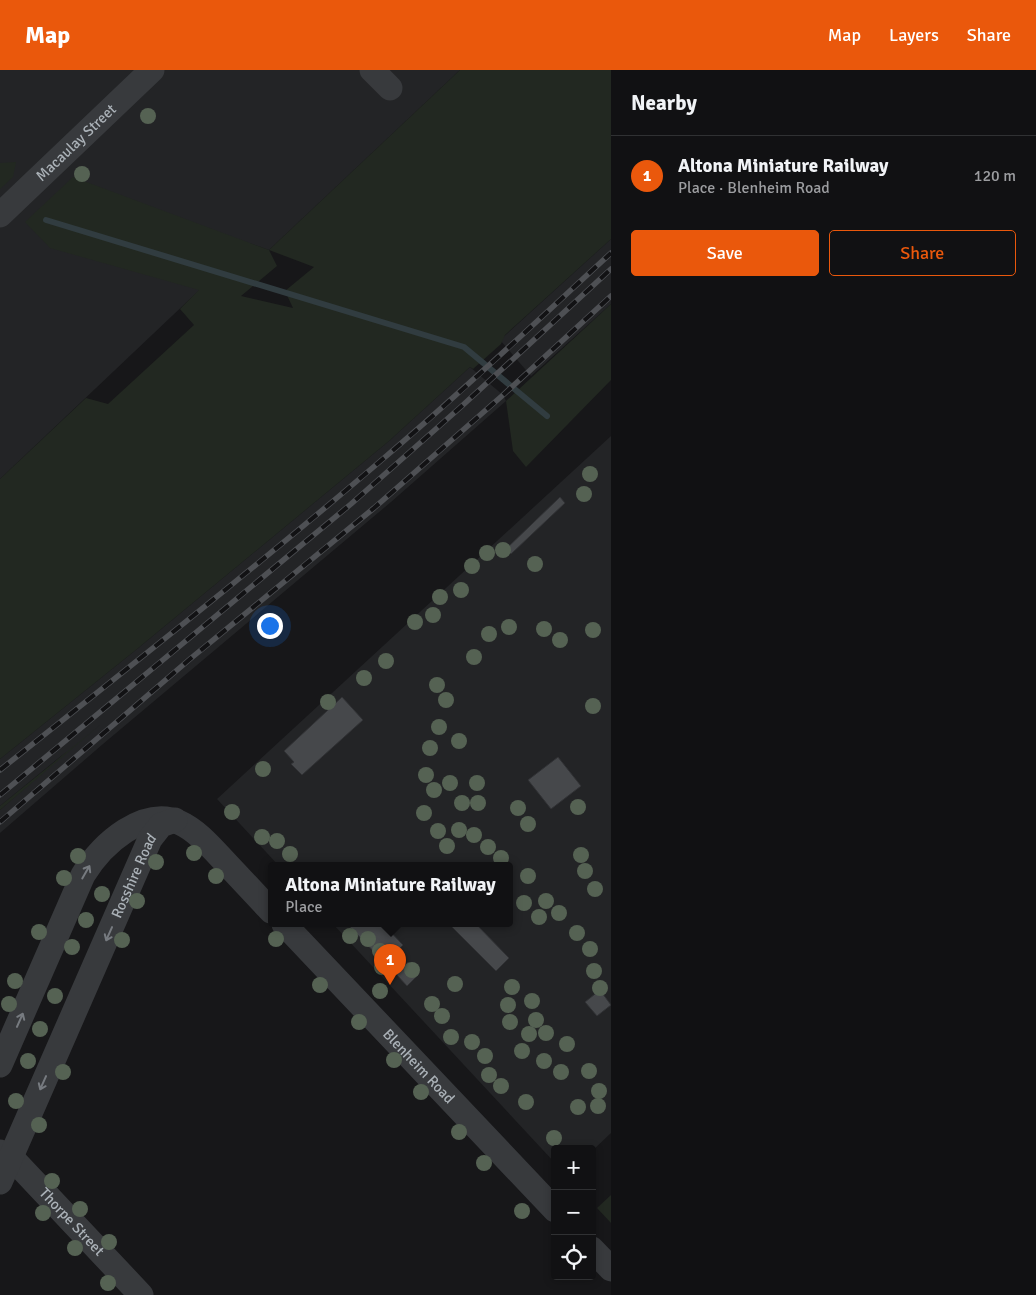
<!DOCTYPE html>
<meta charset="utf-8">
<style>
:root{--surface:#111113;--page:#1a1a1c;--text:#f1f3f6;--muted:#9c9da0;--line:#303133;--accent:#ea580c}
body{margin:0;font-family:Signika,sans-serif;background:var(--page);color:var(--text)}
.controls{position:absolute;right:15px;bottom:15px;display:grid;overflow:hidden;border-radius:5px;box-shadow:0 2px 8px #0003}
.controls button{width:45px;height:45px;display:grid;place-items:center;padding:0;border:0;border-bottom:1px solid var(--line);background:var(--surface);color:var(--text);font:25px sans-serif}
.you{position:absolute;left:269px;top:555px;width:18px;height:18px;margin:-12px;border:4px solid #fff;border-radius:50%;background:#1a73e8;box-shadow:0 0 0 8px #1a73e833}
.badge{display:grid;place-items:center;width:32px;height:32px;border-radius:50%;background:var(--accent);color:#fff;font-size:16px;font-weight:700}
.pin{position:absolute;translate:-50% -41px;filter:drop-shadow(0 1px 2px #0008)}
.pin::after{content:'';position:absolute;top:26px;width:18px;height:15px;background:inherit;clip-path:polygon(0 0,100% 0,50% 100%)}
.popup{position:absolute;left:268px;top:792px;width:245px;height:65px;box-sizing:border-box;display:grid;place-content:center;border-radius:5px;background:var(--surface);filter:drop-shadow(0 1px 4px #0005);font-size:16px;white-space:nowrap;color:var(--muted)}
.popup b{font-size:19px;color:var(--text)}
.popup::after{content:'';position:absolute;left:50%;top:100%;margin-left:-10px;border:10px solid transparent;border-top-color:var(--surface)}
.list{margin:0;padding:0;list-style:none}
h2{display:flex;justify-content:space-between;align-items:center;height:65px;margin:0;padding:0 20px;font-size:21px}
h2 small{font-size:16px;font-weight:400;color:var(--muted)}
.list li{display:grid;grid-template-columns:32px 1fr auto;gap:15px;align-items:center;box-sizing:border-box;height:80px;padding:0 20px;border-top:1px solid var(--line)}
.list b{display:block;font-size:19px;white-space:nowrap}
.list p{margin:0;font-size:16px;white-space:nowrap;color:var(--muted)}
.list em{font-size:16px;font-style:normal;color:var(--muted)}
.actions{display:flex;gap:10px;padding:15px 20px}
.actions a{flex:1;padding:11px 0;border:1px solid var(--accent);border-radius:5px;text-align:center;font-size:18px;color:var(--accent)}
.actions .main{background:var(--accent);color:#fff}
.icon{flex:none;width:28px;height:28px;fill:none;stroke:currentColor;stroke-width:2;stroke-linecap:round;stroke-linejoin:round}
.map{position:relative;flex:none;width:611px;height:1225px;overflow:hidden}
header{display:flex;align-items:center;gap:30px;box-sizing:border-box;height:70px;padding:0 25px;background:var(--accent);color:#fff}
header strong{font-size:24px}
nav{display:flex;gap:28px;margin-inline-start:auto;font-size:18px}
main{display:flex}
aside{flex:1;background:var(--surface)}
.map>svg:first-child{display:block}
</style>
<header>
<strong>Map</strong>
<nav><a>Map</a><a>Layers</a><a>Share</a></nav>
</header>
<main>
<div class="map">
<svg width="611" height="1225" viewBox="0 0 611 1225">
<rect width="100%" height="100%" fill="#171719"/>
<!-- built -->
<path fill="#232426" d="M0,0H460L269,180L249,173L0,409Z
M611,169V234L531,306L500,270Z
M470,297L503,325L506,331L391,432L103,674L0,763V740L66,682L0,736V689L137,579L389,371Z
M611,366V1063L592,1081V1079H555V1093L333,854H509V796H279L217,729Z"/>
<!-- green -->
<path fill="#222821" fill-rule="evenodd" d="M460,0H611V169L505,265L501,274L473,299L470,297L389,371L137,579L0,689V409L86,328L108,334L194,255L180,239L199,220L50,178L25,152L73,107L269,180ZM269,180L314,197L285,221L293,238L241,226L277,196Z
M16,92L13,107L0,119V93Z
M611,234V310L526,397L513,381L506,331Z
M100,655L0,740V736Z
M611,1125V1153L597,1138Z"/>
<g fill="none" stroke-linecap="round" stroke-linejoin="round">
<!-- stream -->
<path stroke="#313c40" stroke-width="6" d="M46,150L464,277L547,346"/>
</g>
<!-- building -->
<path fill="#46484b" stroke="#313235" d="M560,427L565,433L511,484L506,479Z
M342,627L363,650L302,705L291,694L294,692L284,681Z
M558,687L581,716L551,739L528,710Z
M347,854H383L403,875L385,893Z
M449,854H476L509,888L496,901Z
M408,892L419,904L407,916L396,904Z
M600,920L611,935L597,946L585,932Z"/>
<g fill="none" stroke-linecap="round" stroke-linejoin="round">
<!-- minor -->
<g stroke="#383a3d" stroke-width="25">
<path d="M372,0L390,18"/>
<path id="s1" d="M0,145L152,0"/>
<path id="s2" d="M284,854L555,1140"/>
<path d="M0,995L83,805C94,787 108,772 125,761C172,731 196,761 226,793C241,809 256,825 271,841"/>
<path id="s3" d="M0,1082L11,1087L141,1225"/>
<path id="s4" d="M0,1112L150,769L161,755L175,750"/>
<path d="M592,1179L611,1199"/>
</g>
<defs>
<path id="rail" d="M0,700C129,597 259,495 384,388C462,322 536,252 611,183
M0,725L351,434L463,335L611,199
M0,752L190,589L374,438L503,325L611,226"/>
</defs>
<!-- rail casing -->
<use href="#rail" stroke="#4e5054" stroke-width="5.5"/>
<!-- rail -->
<use href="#rail" stroke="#121214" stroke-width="4" stroke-dasharray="11" stroke-linecap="butt"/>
</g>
<!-- trees -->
<g fill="#556253">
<circle cx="148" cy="46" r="8"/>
<circle cx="82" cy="104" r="8"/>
<circle cx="590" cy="404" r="8"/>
<circle cx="584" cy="424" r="8"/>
<circle cx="503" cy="480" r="8"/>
<circle cx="487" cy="483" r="8"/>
<circle cx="535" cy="494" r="8"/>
<circle cx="472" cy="496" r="8"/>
<circle cx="461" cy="520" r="8"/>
<circle cx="440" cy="527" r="8"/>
<circle cx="433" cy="545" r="8"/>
<circle cx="415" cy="552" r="8"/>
<circle cx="509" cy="557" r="8"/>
<circle cx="544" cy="559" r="8"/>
<circle cx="593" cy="560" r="8"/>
<circle cx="489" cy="564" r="8"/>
<circle cx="560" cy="570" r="8"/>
<circle cx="474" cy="587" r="8"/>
<circle cx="386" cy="591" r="8"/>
<circle cx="364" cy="608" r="8"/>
<circle cx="437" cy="615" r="8"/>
<circle cx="446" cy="630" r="8"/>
<circle cx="328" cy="632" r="8"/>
<circle cx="593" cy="636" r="8"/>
<circle cx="439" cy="657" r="8"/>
<circle cx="459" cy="671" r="8"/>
<circle cx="430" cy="678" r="8"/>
<circle cx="263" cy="699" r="8"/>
<circle cx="426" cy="705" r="8"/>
<circle cx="450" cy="713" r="8"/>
<circle cx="477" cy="713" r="8"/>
<circle cx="434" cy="720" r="8"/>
<circle cx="462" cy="733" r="8"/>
<circle cx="478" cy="733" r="8"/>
<circle cx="578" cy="737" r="8"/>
<circle cx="518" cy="738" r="8"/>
<circle cx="232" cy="742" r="8"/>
<circle cx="424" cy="743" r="8"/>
<circle cx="528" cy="754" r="8"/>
<circle cx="459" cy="760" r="8"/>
<circle cx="438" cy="761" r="8"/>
<circle cx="474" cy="765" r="8"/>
<circle cx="262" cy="767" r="8"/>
<circle cx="277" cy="771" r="8"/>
<circle cx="447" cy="776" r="8"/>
<circle cx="488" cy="777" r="8"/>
<circle cx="194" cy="783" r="8"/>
<circle cx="290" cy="784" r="8"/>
<circle cx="581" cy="785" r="8"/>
<circle cx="78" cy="786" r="8"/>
<circle cx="501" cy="788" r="8"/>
<circle cx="156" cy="792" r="8"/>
<circle cx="585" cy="801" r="8"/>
<circle cx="216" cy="806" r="8"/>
<circle cx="528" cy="806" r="8"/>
<circle cx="64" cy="808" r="8"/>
<circle cx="595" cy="819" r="8"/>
<circle cx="102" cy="824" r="8"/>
<circle cx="137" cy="831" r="8"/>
<circle cx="546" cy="831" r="8"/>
<circle cx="524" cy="833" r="8"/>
<circle cx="559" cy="843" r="8"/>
<circle cx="539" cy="847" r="8"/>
<circle cx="86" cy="850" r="8"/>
<circle cx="39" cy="862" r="8"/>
<circle cx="577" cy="863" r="8"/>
<circle cx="350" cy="866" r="8"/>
<circle cx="276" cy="869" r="8"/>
<circle cx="368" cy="869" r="8"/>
<circle cx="122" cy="870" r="8"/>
<circle cx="72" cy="877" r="8"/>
<circle cx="590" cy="879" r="8"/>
<circle cx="380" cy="881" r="8"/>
<circle cx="382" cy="897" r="8"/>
<circle cx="412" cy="900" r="8"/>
<circle cx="594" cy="901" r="8"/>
<circle cx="15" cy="911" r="8"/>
<circle cx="455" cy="914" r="8"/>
<circle cx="320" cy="915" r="8"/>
<circle cx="512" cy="917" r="8"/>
<circle cx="600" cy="918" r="8"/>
<circle cx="380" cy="921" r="8"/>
<circle cx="55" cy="926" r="8"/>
<circle cx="532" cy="931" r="8"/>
<circle cx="9" cy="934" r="8"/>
<circle cx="432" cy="934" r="8"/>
<circle cx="508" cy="935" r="8"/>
<circle cx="442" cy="946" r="8"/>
<circle cx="536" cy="950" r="8"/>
<circle cx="359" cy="952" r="8"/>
<circle cx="510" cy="952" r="8"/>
<circle cx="40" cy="959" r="8"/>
<circle cx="546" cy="963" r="8"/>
<circle cx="529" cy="964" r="8"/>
<circle cx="451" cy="967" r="8"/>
<circle cx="472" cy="972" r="8"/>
<circle cx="567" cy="974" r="8"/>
<circle cx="522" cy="981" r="8"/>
<circle cx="485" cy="986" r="8"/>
<circle cx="394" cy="990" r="8"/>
<circle cx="28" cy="991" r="8"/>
<circle cx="544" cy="991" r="8"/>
<circle cx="589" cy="1001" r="8"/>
<circle cx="63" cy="1002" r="8"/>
<circle cx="561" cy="1002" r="8"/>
<circle cx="489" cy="1005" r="8"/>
<circle cx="501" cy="1016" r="8"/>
<circle cx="599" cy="1021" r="8"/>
<circle cx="421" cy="1022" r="8"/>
<circle cx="16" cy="1031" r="8"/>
<circle cx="526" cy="1032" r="8"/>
<circle cx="598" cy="1036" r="8"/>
<circle cx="578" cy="1037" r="8"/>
<circle cx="39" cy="1055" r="8"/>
<circle cx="459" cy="1062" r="8"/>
<circle cx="554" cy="1068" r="8"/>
<circle cx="484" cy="1093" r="8"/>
<circle cx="52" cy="1111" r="8"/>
<circle cx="80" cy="1139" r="8"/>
<circle cx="522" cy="1141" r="8"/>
<circle cx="43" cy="1143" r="8"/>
<circle cx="109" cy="1172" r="8"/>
<circle cx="75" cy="1178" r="8"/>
<circle cx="108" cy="1213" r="8"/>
</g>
<!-- one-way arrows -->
<defs><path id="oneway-shaft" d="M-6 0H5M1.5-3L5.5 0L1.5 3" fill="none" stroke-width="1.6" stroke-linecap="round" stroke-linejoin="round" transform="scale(1.25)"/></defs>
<g stroke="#777b80">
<use href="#oneway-shaft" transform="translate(86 802) rotate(-60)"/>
<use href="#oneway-shaft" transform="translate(109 864) rotate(114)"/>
<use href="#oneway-shaft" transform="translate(20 950) rotate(-66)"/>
<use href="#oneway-shaft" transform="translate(43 1013) rotate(114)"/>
</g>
<g text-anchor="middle" stroke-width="4" stroke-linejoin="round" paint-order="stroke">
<!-- street labels -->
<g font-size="15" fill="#aab1b7" stroke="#121214">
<text dy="5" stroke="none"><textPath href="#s1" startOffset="105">Macaulay Street</textPath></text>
<text dy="5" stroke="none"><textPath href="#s4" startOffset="334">Rosshire Road</textPath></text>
<text dy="5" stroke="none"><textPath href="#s2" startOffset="196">Blenheim Road</textPath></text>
<text dy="5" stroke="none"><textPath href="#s3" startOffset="101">Thorpe Street</textPath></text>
</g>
</g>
</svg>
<div class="controls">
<button>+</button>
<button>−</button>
<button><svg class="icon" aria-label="locate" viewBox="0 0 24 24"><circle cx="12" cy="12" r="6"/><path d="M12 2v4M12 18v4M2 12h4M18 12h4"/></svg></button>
</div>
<div class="you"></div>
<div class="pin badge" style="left:390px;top:915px">1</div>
<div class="popup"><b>Altona Miniature Railway</b>Place</div>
</div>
<aside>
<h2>Nearby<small></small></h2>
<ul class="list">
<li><span class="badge">1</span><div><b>Altona Miniature Railway</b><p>Place · Blenheim Road</p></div><em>120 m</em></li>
</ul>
<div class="actions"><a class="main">Save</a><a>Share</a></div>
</aside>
</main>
